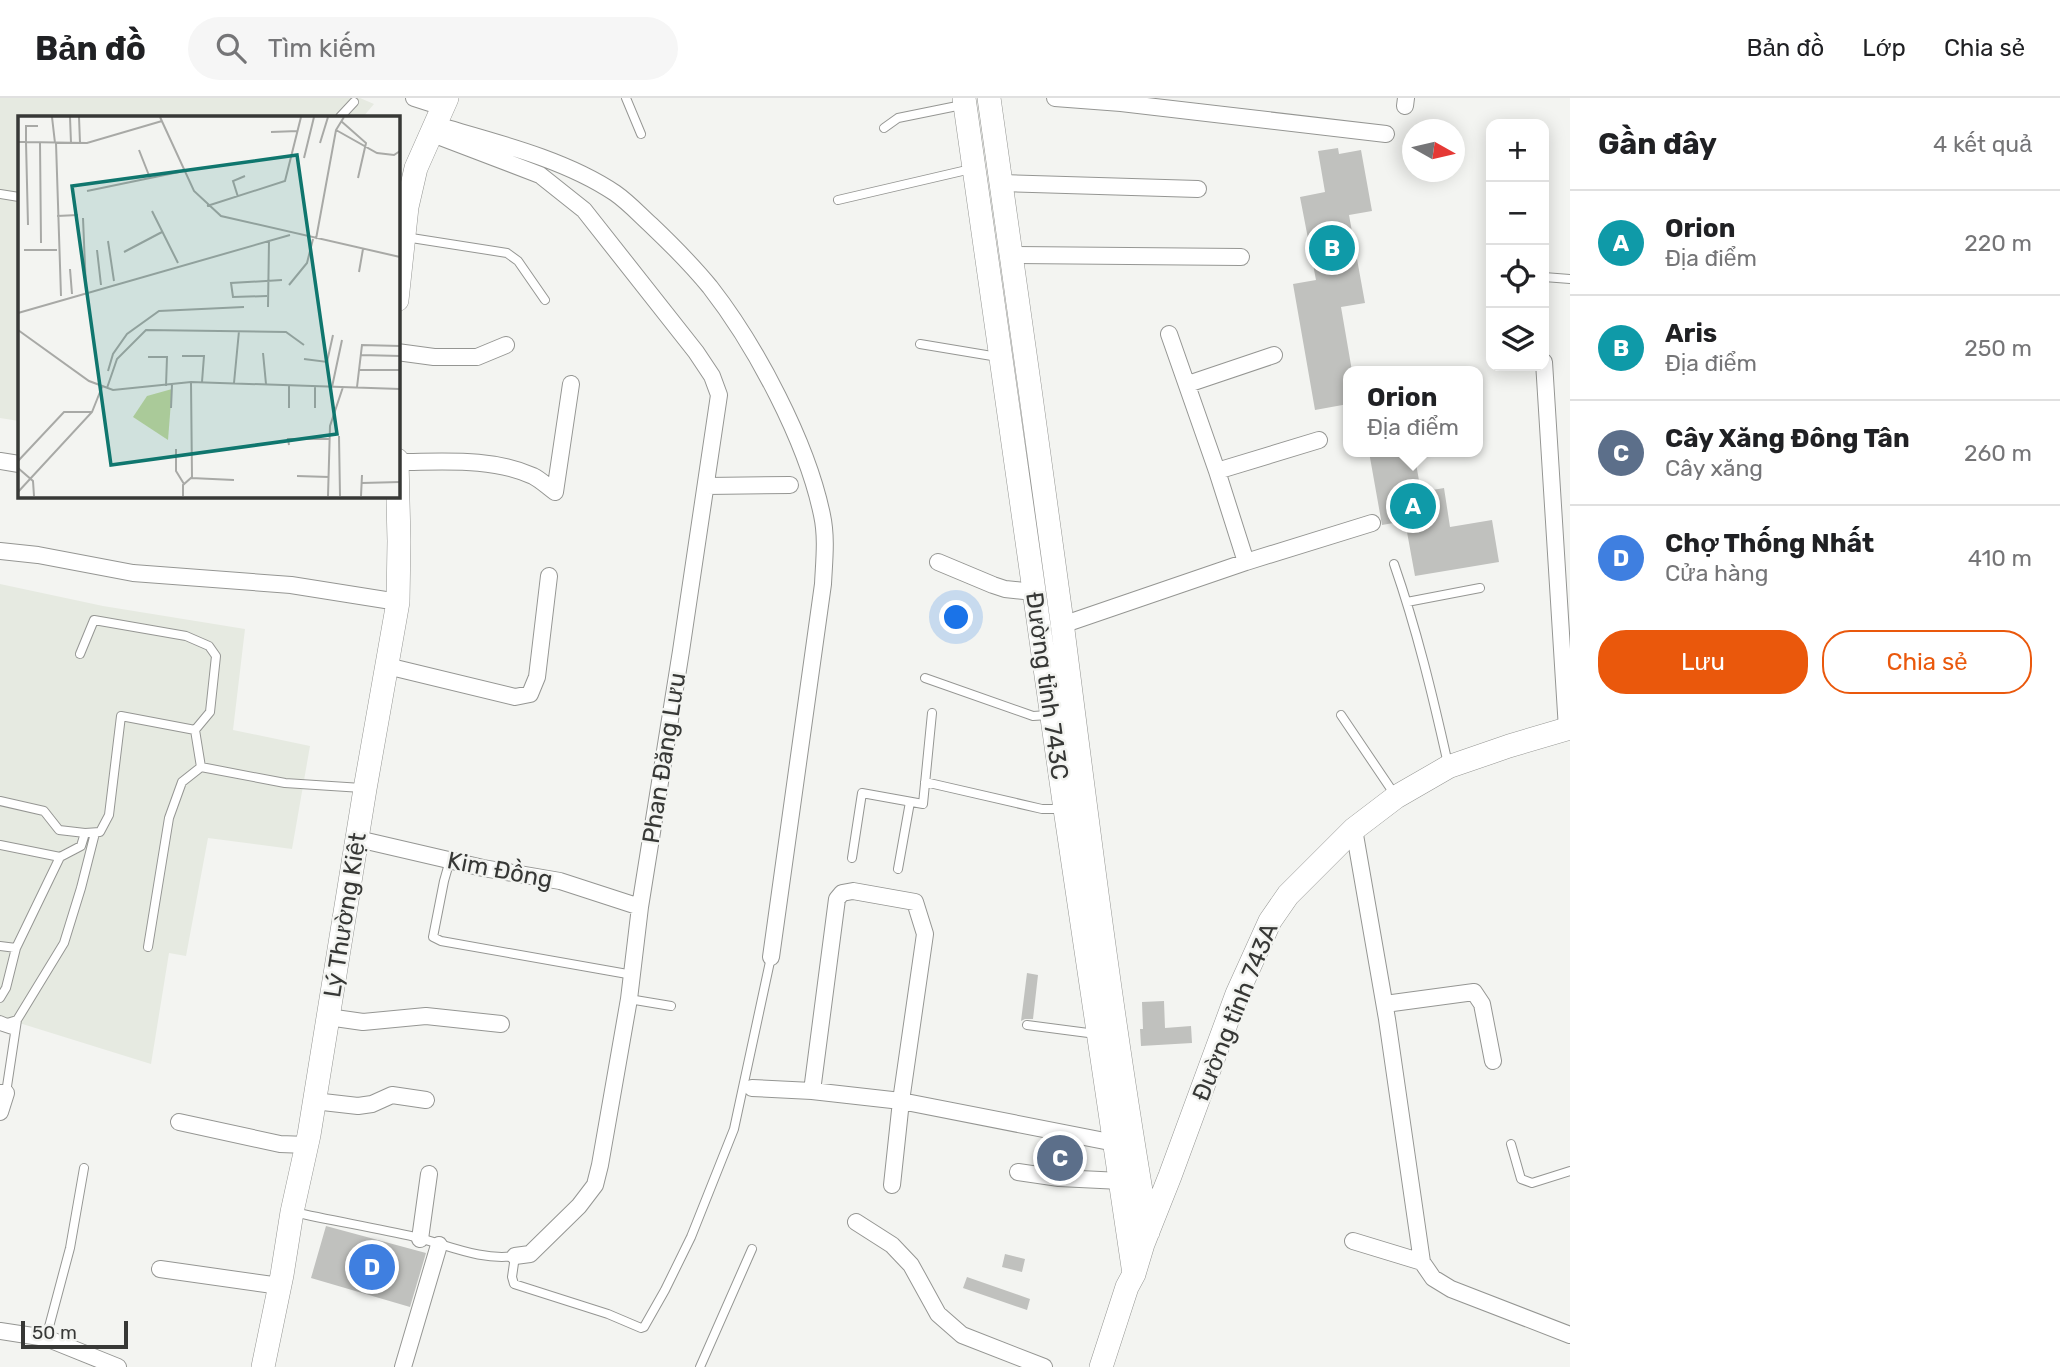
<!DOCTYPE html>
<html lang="vi">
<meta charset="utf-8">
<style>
:root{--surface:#fff;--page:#f6f6f6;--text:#202124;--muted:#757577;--line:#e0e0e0;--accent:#ea580c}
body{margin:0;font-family:Rubik,sans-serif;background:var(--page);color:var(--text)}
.controls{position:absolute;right:21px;top:21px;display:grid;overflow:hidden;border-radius:14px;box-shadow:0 4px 18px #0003}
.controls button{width:63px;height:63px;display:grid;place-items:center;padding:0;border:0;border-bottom:2px solid var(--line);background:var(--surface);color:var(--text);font:35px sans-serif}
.compass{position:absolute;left:1402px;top:21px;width:63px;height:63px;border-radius:50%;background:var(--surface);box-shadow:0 4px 18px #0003;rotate:98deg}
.scale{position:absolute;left:21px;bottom:18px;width:107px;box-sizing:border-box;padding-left:7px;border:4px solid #373836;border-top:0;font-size:19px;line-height:24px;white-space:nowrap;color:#373836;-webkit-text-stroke:5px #f3f4f1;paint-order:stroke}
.you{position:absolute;left:957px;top:520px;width:24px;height:24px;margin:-18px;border:5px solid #fff;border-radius:50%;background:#1a73e8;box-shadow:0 0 0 10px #1a73e833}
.badge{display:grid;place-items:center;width:46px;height:46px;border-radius:50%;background:var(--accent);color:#fff;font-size:23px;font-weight:700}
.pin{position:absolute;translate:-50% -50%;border:4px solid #fff;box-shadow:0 2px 7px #0006}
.popup{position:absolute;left:1343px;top:268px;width:140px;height:91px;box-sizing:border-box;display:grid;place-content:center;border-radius:14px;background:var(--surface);filter:drop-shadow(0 2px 5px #0005);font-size:23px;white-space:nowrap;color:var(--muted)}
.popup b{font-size:26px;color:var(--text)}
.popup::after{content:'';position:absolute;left:50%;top:100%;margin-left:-14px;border:14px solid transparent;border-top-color:var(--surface)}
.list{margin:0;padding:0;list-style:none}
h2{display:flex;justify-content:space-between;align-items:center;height:91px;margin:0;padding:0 28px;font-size:30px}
h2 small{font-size:23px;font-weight:400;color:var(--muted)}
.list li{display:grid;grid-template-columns:46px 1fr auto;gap:21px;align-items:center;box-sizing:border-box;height:105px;padding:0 28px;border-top:2px solid var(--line)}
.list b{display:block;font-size:26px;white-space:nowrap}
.list p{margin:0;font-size:23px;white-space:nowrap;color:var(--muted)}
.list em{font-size:23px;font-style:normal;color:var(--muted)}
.actions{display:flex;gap:14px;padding:21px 28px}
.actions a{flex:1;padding:16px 0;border:2px solid var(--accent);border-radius:28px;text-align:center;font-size:24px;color:var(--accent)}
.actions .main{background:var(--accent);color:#fff}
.icon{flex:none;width:38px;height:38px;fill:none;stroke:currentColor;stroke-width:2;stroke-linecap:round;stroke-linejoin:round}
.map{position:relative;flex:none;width:1570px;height:1269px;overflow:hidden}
header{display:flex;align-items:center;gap:42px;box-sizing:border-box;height:98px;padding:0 35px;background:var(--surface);border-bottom:2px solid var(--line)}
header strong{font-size:33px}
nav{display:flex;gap:38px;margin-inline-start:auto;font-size:24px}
.search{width:490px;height:63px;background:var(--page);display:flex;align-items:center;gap:18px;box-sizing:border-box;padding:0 24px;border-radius:38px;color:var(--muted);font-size:26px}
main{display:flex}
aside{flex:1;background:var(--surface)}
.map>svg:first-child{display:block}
</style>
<header>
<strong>Bản đồ</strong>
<div class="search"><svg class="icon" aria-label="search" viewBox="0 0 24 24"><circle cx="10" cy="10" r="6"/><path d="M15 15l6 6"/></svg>Tìm kiếm</div>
<nav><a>Bản đồ</a><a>Lớp</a><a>Chia sẻ</a></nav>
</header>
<main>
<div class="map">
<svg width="1570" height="1269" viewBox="0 0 1570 1269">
<rect width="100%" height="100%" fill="#f3f4f1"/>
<!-- built -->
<path fill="#e6eae1" d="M0,0H360L374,6L363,19H19V323L0,320Z
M0,486L103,508L245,531L233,632L310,648L292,751L208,740L186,858L169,855L151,966L0,919Z"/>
<!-- building -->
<path fill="#c0c1be" d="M1338,50L1339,56L1361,52L1372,113L1349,117L1365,205L1341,209L1352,273H1348V306L1315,312L1293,186L1316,182L1300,99L1325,94L1318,53Z
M1369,354H1414L1421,394L1444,390L1450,429L1492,422L1499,464L1415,478L1405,423L1382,427Z
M1027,875L1038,877L1033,921H1025L1021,923Z
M1164,903L1165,930L1191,928L1192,945L1141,948L1140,931H1143L1142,904Z
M326,1128L426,1155L410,1209L311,1180Z
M1005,1156L1025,1161L1022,1174L1002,1169Z
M967,1179L1030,1201L1027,1212L963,1190Z"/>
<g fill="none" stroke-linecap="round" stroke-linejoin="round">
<defs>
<path id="lane" d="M626,0L641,36
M340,19L354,4
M884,30L898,20L962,7
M0,96L19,99
M838,102L971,71
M405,139L507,155L518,163L545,202
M1544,179L1570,181
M920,246L998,259
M1394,466C1417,532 1433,599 1448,666
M1407,504L1480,490
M80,556L94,522L186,538L209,548L216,558L210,614L195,632
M925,580L1033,618L1048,617
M1341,617L1395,697
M925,684L1042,711H1062
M0,703L44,713L59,732L85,735L100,734L109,717L121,618L195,632L201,669L285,685L362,690
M0,747L60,759
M852,760L862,695L923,706L932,615
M450,762L444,783L433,839L441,843L633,877
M898,771L910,704
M0,848L16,850
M148,849L169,720L182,684L201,669
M0,900L6,890L16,850L60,759L81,748L85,735
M629,901L671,908
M0,922L7,925L17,922L64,845L81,790L95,735
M1027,927L1096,936
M0,928L15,933
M6,995L17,922
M1511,1046L1521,1081L1532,1085L1570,1073
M293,1114C334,1123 375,1130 415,1139C448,1147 481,1163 515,1158L512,1179L514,1186L608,1216L641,1230L644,1229L665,1192L691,1139L734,1031L771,859
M46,1240L70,1150L84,1070
M700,1269L752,1151"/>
<path id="street" d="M414,0L442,9
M1055,0L1121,5L1386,36
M1405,8L1406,0
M436,27C494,44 565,61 615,95C628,104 639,116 651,127C672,147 692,167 710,189C756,248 807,344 822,417C827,440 824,464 823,486L771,859
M430,35L540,77L584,112L696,254L712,278L719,297L681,553L640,809L629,901L600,1067L595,1087L579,1108L530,1156L515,1158
M1001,85L1198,91
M1012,157L1241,159
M1169,236L1217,373L1246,464
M397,254L434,259H477L506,247
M1544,264L1567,631
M1188,286L1274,257
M0,363L19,366
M397,364C443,364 491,359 533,378C541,382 548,389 555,394L571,286
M1217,373L1319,342
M706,388L790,387
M0,453L38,457L133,475L291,487L398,504
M938,464L993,487L1005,491L1034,494
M1062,527L1246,464L1372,425
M387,568L515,599L530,596L537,579L549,478
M1354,731L1387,921L1422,1164L1433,1180L1451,1191L1570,1237
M358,741L483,770L560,783L640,809
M1385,906L1474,894L1482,906L1493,963
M328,919L363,924L426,918L501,926
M752,990L812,993L901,1003L1115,1045
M812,993L837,801L842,795L853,793L915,804L925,836L901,1003L892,1087
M0,995H6L0,1014
M314,1003L358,1008L372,1006L392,997L426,1002
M179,1024L280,1046L307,1047
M1018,1074L1059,1080L1121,1083
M856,1124L892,1147L911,1167L938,1216L962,1237L1044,1269
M420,1141L429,1076
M1353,1143L1422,1164
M160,1171L280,1188
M0,1233L46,1240L118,1269
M403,1269L439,1147"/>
<path id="secondary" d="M964,0L1065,711L1134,1176
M989,0C1013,175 1039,349 1062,524C1088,728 1113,932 1148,1134
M397,202L407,109L416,70L447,0
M263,1269L282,1177L292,1114L309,1037L365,691L398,504L399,443L397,362
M1101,1269L1127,1189L1134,1176L1143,1146L1170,1078L1237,896L1270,823L1288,797L1354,731L1396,699L1448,669L1509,648L1570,630"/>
</defs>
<!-- lane casing -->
<use href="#lane" stroke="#959693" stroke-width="10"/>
<!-- street casing -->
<use href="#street" stroke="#959693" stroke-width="18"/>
<!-- secondary casing -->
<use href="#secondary" stroke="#959693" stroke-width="24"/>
<!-- lane -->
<use href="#lane" stroke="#fff" stroke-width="8"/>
<!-- street -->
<use href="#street" stroke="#fff" stroke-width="16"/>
<!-- secondary -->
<use href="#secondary" stroke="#fff" stroke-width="23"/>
</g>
<g text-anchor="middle" stroke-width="5" stroke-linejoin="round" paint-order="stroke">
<!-- street labels -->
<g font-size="24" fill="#373836" stroke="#f3f4f1">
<text transform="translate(1047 588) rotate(82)" y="8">Đường tỉnh 743C</text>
<text transform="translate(664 660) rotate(-81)" y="8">Phan Đăng Lưu</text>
<text transform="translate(500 772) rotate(11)" y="8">Kim Đồng</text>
<text transform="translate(345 817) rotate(-81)" y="8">Lý Thường Kiệt</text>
<text transform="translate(1235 914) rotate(-68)" y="8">Đường tỉnh 743A</text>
</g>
</g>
<!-- overview -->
<g transform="translate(18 18)">
<rect width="382" height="382" fill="#f3f4f1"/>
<path d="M154,273L150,324L115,301L129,280Z" fill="#c6d9a1"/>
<path fill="none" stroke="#a8a9a6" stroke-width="2" d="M34,1L37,27M52,1L53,27M61,1L62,27M142,1L176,75L203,100L382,141M323,5L348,27L340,62M318,14L359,37L376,39L382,35M253,16L280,15M0,26H8V10H20M22,27L23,127M38,27L43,180M302,27L310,1M121,34L132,62M286,42L296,1M69,75L166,55M220,81L215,65L227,60M189,90L267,65L283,1M134,95L160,147M39,100L60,99M65,102L68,174M10,109L8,26L69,27L144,5M298,123L318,14L326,1M90,125L96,165M6,134H39M79,134L83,169M106,136L144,116M52,153L54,178M341,156L345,133M271,169L289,147L295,123M249,180L215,181L213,167L264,164M250,191L251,125M0,197L272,119M0,214L71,265L95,274L173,266L382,273M245,237L248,268M343,239L382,240M164,240H186L184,266M130,241H149L148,270M286,243L309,246L315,219M342,254H382M90,255L95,238L109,218L141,195L226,191M216,267L221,215M314,271L324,224M339,271L344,229L382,230M89,272L99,243L128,214L268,216L286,229M153,292L154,269M271,292V269M297,292V270M321,320L322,380M271,329L270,323H312M158,333V355L166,368M0,345L46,296H74M0,352L15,365L16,380M279,360L311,361M173,362L216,364M344,367L382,366M0,376L74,296L84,271M165,380V369L174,361L173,266M310,380L312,310L325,271M343,380L344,359"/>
<path fill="#0f766e" fill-opacity="0.15" stroke="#0f766e" stroke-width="3.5" d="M279,39L319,318L93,349L54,70Z"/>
<rect width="382" height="382" fill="none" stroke="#373836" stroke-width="3.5"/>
</g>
</svg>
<div class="controls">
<button>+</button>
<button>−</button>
<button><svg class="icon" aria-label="locate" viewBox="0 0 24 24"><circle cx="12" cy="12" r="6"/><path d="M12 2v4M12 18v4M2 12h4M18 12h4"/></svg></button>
<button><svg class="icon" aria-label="layers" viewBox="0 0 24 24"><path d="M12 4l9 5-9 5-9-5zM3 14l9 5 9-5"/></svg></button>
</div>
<svg class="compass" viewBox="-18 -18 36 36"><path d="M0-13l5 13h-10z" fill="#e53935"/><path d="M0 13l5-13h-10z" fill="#757577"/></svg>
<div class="scale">50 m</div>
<div class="you"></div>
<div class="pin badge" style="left:1413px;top:408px;background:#0f9aa8">A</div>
<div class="popup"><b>Orion</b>Địa điểm</div>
<div class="pin badge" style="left:1332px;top:150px;background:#0f9aa8">B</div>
<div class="pin badge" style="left:1060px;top:1060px;background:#5c6f8a">C</div>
<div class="pin badge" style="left:372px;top:1169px;background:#3f7fe0">D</div>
</div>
<aside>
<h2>Gần đây<small>4 kết quả</small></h2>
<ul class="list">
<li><span class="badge" style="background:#0f9aa8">A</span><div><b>Orion</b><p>Địa điểm</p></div><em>220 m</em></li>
<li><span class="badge" style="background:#0f9aa8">B</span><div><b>Aris</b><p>Địa điểm</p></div><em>250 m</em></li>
<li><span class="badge" style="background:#5c6f8a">C</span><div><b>Cây Xăng Đông Tân</b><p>Cây xăng</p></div><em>260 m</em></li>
<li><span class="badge" style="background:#3f7fe0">D</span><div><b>Chợ Thống Nhất</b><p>Cửa hàng</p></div><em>410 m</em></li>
</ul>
<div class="actions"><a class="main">Lưu</a><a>Chia sẻ</a></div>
</aside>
</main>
